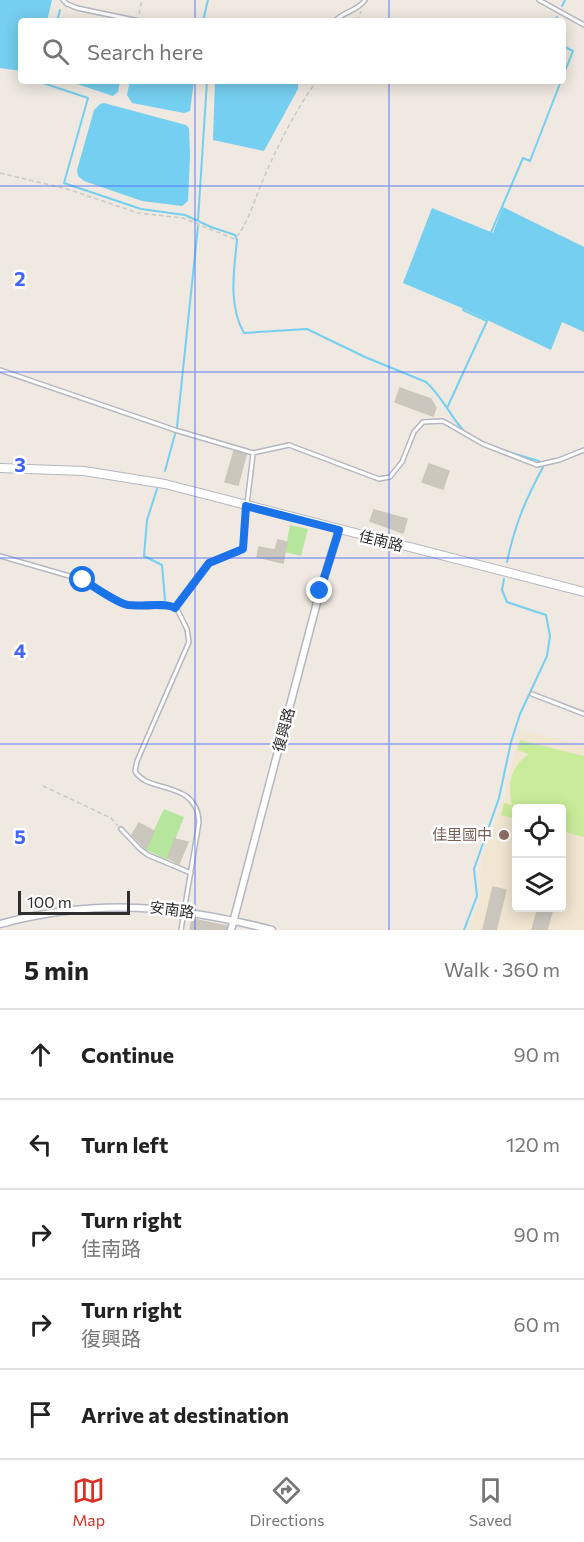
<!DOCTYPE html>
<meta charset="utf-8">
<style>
:root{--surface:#fff;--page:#f2f2f2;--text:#222;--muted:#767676;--line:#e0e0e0;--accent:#d93025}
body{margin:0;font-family:Commissioner,"Noto Sans TC",sans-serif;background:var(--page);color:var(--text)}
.controls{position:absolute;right:18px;bottom:18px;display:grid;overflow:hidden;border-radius:6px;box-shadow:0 3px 15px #0003}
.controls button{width:54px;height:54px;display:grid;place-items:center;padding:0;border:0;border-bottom:2px solid var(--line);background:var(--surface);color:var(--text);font:30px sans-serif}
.scale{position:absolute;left:18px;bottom:15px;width:112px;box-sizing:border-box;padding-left:6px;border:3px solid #2e2e2e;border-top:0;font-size:16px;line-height:21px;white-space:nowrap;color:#2e2e2e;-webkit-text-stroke:4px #fff;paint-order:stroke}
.stop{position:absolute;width:18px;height:18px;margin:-14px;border:4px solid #1a73e8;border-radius:50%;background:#fff}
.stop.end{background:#1a73e8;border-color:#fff;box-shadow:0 2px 6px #0008}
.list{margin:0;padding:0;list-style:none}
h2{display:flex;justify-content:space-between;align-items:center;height:78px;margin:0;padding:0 24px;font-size:26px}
h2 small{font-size:20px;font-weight:400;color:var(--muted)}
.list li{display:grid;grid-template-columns:39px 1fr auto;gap:18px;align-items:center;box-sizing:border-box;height:90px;padding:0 24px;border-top:2px solid var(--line)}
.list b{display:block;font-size:22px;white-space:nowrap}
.list p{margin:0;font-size:20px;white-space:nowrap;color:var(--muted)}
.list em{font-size:20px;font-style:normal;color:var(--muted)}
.icon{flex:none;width:33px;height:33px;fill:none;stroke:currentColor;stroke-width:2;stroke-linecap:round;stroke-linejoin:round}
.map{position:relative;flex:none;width:584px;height:930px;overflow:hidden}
.search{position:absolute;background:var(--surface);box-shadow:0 3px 15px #0003;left:18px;right:18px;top:18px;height:66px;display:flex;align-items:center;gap:15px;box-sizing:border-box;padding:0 21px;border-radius:6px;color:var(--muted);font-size:22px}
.sheet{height:528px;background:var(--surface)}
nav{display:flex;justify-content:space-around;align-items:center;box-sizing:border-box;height:84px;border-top:2px solid var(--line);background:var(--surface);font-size:16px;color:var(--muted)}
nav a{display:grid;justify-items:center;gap:3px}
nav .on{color:var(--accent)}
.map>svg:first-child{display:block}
</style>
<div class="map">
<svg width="584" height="930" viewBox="0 0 584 930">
<rect width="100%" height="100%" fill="#efe9e1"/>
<!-- education -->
<path fill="#f0e6d1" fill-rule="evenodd" d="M520,730L584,746V930H468L480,901L481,862L504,799ZM516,808H562V908H516Z"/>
<!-- green -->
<path fill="#b6e59e" d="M290,525L308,529L301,556L285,552Z
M164,809L184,817L167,860L145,849Z"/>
<!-- pitch -->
<path fill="#c9ec9a" d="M520,740L584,756V837L562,831V808H516V819L501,815L504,803L512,805C507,784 511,766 529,754L517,750Z"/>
<!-- water -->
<path fill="#75cff0" d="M0,0H52L47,21H21V71L0,68Z
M68,81H120L118,92L113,96Z
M130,81H194L190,111L184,113L132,103L127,95Z
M215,81H298V89L264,151L213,140Z
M104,103L186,125L189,128L190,156L188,201L182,206L142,201L84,181L78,176L77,170L94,110L100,104Z
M503,207L584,247V332L562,322L551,350L462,308L403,283L432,208L493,233Z"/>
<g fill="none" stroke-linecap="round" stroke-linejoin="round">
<!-- stream -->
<path stroke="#75cff0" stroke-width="2" d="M562,6L565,0
M57,21L60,10
M203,21L208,0
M554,21L557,17
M563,46L573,51L563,76
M43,81V83L88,98L64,183L141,209L185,215L211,227L235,235L237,240C234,271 228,305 244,333L307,329L365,357L426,382C442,396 450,416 464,431C477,443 521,456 539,461
M198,220L207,81
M490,235L523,158L530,161L561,81
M447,408L487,321L463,310L464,308
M177,427L198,226
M165,471L175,434
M157,489L147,520L144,556L162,565L165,600
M507,562C515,524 525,501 543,467
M464,930L477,896L474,869L499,798L511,742L520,714L547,656L550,636L546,615L507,602L502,590L504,579"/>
</g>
<!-- building -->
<path fill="#cbc7bf" stroke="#cbc5ba" stroke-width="1.5" d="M400,388L431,399L436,408L433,416L395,402Z
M234,451L246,455L238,485L225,482Z
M429,464L449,471L443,489L422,482Z
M374,510L407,519L403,533L370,521Z
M278,540L287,542L283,563L257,557L259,547L275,550Z
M139,823L154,831L146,849L132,835Z
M175,839L188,842L179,864L168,858Z
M493,887L506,890L496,930H483Z
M538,908H553L547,930H532Z
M192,919L227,926L226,930H190Z"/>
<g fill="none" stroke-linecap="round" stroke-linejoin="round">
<defs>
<path id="service" d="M63,0L67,4L77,8L139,21
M539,0L584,25
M335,21C344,11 358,11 365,0
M0,370L175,430L253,453L289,445L379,479L390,477L402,462L414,432L423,422L443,421L483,444L537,465L559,460L584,450
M247,504L253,454
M0,556L83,580L125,604L148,607L162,605L172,606L178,611L187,629L189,642L137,761L135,771C147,794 197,779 199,822L181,930
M532,694L584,714
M121,829L140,849L148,855L191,873"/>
<path id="minor" d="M0,924C97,898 176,905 272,930
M231,930L320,591L339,530"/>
<path id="tertiary" d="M0,468L84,471L165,484L584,592"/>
</defs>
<!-- service casing -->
<use href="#service" stroke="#b4b7c1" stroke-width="6"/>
<!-- minor casing -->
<use href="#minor" stroke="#b4b7c1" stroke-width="9"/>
<!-- tertiary casing -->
<use href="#tertiary" stroke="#b4b7c1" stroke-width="10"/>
<!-- path -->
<path stroke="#c9c9c9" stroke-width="1.5" stroke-dasharray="4.5 3" stroke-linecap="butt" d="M139,14L142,0
M357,21L361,11
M0,173L67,189L138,213L183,218L234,239C247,228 256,195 263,180C275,151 298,105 317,81
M177,605L209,563L243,549L246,514
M43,786L111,818L118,826"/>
<!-- service -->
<use href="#service" stroke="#fff" stroke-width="3"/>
<!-- minor -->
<use href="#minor" stroke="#fff" stroke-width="6"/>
<!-- tertiary -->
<use href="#tertiary" stroke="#fff" stroke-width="8"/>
</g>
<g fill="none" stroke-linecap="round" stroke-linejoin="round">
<!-- route -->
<path stroke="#1a73e8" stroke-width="8" d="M83,580C95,587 116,603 128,605C142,607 165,602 175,608L209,563L243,549L246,506L339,530L320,591"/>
</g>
<!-- grid -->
<path fill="none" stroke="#4264fb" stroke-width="1.5" stroke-opacity="0.55" d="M195,0V21M389,0V21M195,81V930M389,81V930M0,186H584M0,372H584M0,558H584M0,744H584"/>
<!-- markers -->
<circle fill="#8d6e63" stroke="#fff" stroke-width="2" cx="504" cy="835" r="6"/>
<g text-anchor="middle" stroke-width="5" stroke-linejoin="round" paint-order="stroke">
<!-- street labels -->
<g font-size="15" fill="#2e2e2e" stroke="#fff">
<text transform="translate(381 541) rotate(14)" y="5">佳南路</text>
<text transform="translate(284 730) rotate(-75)" y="5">復興路</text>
<text transform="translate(172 910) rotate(7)" y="5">安南路</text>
</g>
<!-- education labels -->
<g font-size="15" fill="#785e54" stroke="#fff" text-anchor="end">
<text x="492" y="840">佳里國中</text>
</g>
</g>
<g font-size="20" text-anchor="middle" font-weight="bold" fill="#4264fb" stroke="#fff" stroke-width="5" stroke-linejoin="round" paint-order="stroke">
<text x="20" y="286">2</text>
<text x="20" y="472">3</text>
<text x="20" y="658">4</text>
<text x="20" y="844">5</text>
</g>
</svg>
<div class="controls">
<button><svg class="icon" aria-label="locate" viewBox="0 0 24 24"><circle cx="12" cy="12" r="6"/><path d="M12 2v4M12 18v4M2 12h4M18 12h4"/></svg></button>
<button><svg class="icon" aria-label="layers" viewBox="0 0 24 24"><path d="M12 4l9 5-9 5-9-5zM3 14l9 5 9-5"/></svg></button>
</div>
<div class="scale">100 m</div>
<div class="stop" style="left:83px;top:580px"></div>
<div class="stop end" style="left:320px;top:591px"></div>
<div class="search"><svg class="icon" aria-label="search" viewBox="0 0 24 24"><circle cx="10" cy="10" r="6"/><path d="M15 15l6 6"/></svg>Search here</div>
</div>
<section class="sheet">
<h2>5 min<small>Walk · 360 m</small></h2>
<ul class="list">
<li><svg class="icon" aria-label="ahead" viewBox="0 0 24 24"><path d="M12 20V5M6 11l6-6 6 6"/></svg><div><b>Continue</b></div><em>90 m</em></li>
<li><svg class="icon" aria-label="left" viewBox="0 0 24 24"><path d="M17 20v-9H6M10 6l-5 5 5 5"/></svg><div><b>Turn left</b></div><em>120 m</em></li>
<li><svg class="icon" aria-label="right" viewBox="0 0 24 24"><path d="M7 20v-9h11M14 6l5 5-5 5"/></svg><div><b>Turn right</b><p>佳南路</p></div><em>90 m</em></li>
<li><svg class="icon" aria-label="right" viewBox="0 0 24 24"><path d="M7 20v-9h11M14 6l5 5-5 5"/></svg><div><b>Turn right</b><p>復興路</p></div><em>60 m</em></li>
<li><svg class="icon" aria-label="arrive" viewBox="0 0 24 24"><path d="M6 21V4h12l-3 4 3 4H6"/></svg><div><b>Arrive at destination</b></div></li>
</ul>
</section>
<nav>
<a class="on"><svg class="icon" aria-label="map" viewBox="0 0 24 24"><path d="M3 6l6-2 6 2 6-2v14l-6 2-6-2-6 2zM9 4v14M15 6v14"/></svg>Map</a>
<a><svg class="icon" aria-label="directions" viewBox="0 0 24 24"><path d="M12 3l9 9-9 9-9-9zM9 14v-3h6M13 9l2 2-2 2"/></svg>Directions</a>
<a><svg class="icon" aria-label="saved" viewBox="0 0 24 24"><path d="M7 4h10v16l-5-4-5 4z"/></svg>Saved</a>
</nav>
